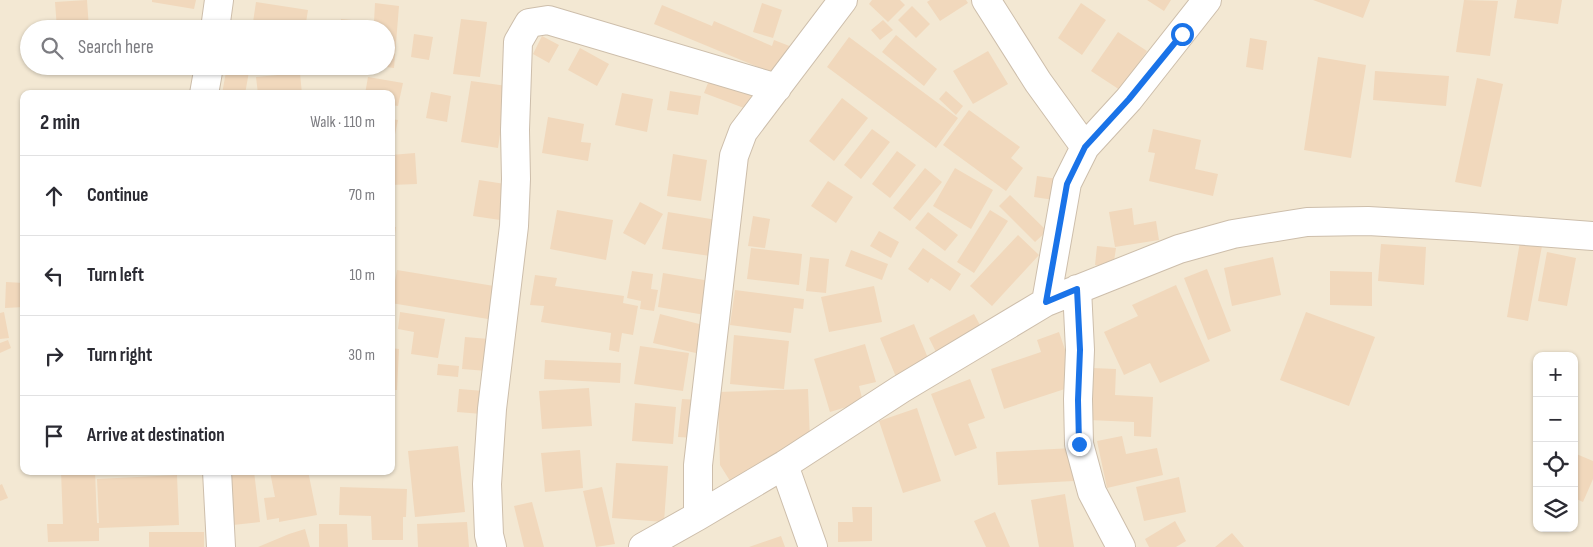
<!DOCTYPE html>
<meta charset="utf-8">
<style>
:root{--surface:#fff;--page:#f2f2f3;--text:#2b2b33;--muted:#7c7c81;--line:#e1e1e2}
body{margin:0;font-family:"Sofia Sans Condensed",sans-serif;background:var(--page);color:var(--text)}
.controls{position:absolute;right:15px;bottom:15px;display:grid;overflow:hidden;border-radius:10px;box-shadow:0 1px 4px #0004}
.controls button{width:45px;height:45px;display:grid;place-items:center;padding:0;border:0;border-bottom:1px solid var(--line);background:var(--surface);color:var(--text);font:25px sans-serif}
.stop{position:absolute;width:15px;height:15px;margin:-11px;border:4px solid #1a73e8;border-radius:50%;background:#fff}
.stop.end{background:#1a73e8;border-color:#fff;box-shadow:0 1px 5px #0008}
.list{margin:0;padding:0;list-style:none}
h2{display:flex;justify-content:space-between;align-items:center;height:65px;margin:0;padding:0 20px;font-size:21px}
h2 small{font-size:16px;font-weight:400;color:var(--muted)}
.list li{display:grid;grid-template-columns:32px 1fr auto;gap:15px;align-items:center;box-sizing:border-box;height:80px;padding:0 20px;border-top:1px solid var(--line)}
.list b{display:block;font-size:19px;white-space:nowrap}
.list em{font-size:16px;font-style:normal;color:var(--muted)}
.icon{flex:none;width:28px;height:28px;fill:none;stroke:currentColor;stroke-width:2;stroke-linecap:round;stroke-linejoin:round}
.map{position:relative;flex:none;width:1593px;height:547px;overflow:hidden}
.search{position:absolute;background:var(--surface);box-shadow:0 1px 4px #0004;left:20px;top:20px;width:375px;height:55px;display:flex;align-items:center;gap:12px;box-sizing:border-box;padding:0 18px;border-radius:28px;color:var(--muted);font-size:19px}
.panel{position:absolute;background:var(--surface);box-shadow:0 1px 4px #0004;left:20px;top:90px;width:375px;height:385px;border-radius:10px}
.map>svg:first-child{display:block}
</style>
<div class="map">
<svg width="1593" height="547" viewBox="0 0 1593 547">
<rect width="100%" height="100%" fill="#fcf6e4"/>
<!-- residential -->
<path fill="#f3e8d3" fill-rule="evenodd" d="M0,0H1593V547H0ZM29,29H386V66H29ZM24,94H391V471H24ZM1537,356H1574V528H1537Z"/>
<!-- building -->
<path fill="#f1d8bc" d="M87,0L89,29H57L55,2Z
M152,0H196L194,9L152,2Z
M872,0H900L905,5L888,22L869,4Z
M930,0H966L968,3L940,21L927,2Z
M1147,0H1171L1164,11Z
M1313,0H1370L1363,18Z
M1464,0L1498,1L1490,56L1456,52Z
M1517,0H1562L1558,24L1514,18Z
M256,2L308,10L305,29H252Z
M375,3L399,6L394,68L386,67V29H341V19L374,22Z
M762,3L782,10L773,38L753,32Z
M1081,3L1106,20L1082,55L1058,38Z
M662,5L712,26L714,21L772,46L774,40L792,47L780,76L654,24Z
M912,6L930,24L916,38L898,20Z
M461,19L487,22L480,77L453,74Z
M883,20L893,30L880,40L871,30Z
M132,25L147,28V29H131Z
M158,25L174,28V29H157Z
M1118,32L1147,51L1120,90L1091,71Z
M414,34L433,37L429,60L411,57Z
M896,35L937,69L924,86L882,52Z
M542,36L559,45L549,63L533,54Z
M849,37L958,118L936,148L827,67Z
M1250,38L1267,41L1263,70L1246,67Z
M580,48L609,64L597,86L568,70Z
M988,51L1008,84L973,104L953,71Z
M1318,57L1366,65L1351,158L1304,150Z
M227,66H250L245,94H222Z
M287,66H308V70L287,72Z
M1375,71L1449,76L1446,106L1373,100Z
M300,73L302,94H258L256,77Z
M368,77L403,83L398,106L391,105V94H365Z
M710,78L758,96L752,111L704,93Z
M1477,78L1503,84L1481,187L1455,182Z
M471,81L507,86L498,148L461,142Z
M670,91L701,96L698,115L667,110Z
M946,91L963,106L956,115L939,99Z
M431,92L451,96L447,122L426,118Z
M622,93L653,99L647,132L615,125Z
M842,98L868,118L834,161L809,141Z
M969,110L1020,147L1011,158L1023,168L1006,191L943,145Z
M548,117L584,124L581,142L591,143L588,161L542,153Z
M391,119L398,120L392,149H391Z
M872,129L890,142L861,179L844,165Z
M1153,129L1201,140L1195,169L1218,174L1213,196L1149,181L1155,153L1148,152Z
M897,151L916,165L890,198L872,184Z
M415,153L417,184L391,185V155Z
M673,154L707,160L701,201L667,196Z
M925,168L942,182L910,221L893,208Z
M955,168L993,190L971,229L933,206Z
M1037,176L1058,179L1054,200L1034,197Z
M479,180L512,185L507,221L473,216Z
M828,181L853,197L836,223L811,206Z
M1010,195L1047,231L1035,242L999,206Z
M640,202L663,214L645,245L623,233Z
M1132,208L1134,225L1156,221L1159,240L1115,247L1109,212Z
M557,210L613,220L606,260L550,249Z
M990,210L1008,221L974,273L957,262Z
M668,212L723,221L717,257L662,249Z
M928,212L958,235L945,251L915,228Z
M753,216L770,219L765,248L748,246Z
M391,226L396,227L392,253L391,252Z
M879,231L899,242L891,258L870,246Z
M1018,235L1039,255L992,306L970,286Z
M1520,242L1542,246L1528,321L1507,317Z
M1381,244L1426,247L1424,285L1378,281Z
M1097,246L1116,248L1113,268L1095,265Z
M751,248L802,254L799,285L747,279Z
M923,248L961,274L950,291L931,278L928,283L908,269Z
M851,250L888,264L882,280L845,266Z
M1547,252L1576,258L1567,306L1538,301Z
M810,257L829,259L826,293L806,291Z
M1273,257L1281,295L1232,306L1224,268Z
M1207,269L1231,331L1208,340L1184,278Z
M397,270L494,286L488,319L391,303Z
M632,271L653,274L651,289L658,290L654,311L640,309L641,301L627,298Z
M1330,271L1372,272V306L1330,305Z
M663,273L716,282L711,316L658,307Z
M535,275L557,278L555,286L624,296L623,303L638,306L633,335L622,333L619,352L609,350L611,333L541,322L544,306L530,305Z
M6,282L24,283V307L5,308Z
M1176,285L1210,361L1160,383L1150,363L1124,375L1104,332L1138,316L1132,305Z
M874,286L882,322L829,332L821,297Z
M735,290L804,299L803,309L794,308L791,333L730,325Z
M4,312L9,338L0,339V313Z
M400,312L445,319L438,358L411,354L414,332L398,329Z
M1306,312L1375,337L1349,406L1280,380Z
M660,314L707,326L700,354L653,343Z
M974,314L986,336L940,360L929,338Z
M914,324L930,363L896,377L880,338Z
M1059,332L1077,385L1004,409L991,369L1041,352L1037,340Z
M734,335L789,341L784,389L730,384Z
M465,337L489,339L487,371L462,369Z
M8,340L11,348L0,353V343Z
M865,344L876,382L859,386L863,402L830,412L814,359Z
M640,346L689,353L683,391L634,384Z
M391,348L399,349L397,390H391Z
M545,360L621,363L620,383L544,379Z
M438,364L459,366L458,377L437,375Z
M1092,368L1116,369L1115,395L1153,397L1151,437L1134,436V422L1089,420Z
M970,379L985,418L968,424L977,448L955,456L931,394Z
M589,388L592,426L542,429L539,391Z
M459,389L484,391L482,414L457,412Z
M808,389L810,440L732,484L720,465L718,392Z
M682,399L699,400L695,438L678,437Z
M635,403L676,407L673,444L632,441Z
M917,408L941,481L903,493L879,421Z
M1122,436L1126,454L1157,448L1163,475L1107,488L1097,441Z
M458,446L465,512L415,517L408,451Z
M1073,448L1074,481L998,485L996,452Z
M580,450L583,488L545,492L541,453Z
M1574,453L1593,461V479L1583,502L1574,498Z
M616,463L668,466L664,522L612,518Z
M61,471H95L97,523H99L97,479L177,475L179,525L99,528V541L48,542L47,524H63Z
M228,471H254L260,522L233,525Z
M308,471L317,515L279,522V518L267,520L264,498L275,497L270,472Z
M1179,477L1186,512L1144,521L1136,487Z
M2,484L8,498L0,501V485Z
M340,487L407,489L406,517H403V540H372L371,516L339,515Z
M602,487L615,544L596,547L583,491Z
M1065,494L1074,547H1039L1031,500Z
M532,502L544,547H524L514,506Z
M852,507H872V541L838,542V522H853Z
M995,512L1010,547H986L974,521Z
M1175,521L1186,541L1176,547H1149L1145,539Z
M467,522L469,547H418L417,524Z
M319,524H347L348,547H319Z
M305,529L310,547H258L289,534Z
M149,532H204V547H149Z
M1232,533L1244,547H1215Z
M781,536L785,547H749Z"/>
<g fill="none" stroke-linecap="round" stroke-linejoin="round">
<defs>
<path id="minor" d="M986,0L1038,82L1085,147
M215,29L219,0
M204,94L209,66
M1077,289L1080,350L1078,399L1079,444L1092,492L1121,547
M1046,302L1067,183L1085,147L1129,99L1207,0
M784,465L813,547
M217,471L221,547
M698,516V465L734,156L743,132L843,0
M492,547L489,535L487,484L492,409L514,226L516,179L515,130L518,42L529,23L548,20L777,88
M643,547L698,516L784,465L901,389L1046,302L1179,249L1233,234L1307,222L1368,221L1472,227L1593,236"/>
</defs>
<!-- minor casing -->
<use href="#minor" stroke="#cdbeab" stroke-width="30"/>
<!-- minor -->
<use href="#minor" stroke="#fff" stroke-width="28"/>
</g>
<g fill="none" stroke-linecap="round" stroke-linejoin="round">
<!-- route -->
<path stroke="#1a73e8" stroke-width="6" d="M1079,444L1078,400L1080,350L1077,289L1046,302L1067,184L1085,147L1129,99L1182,34"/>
</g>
</svg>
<div class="controls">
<button>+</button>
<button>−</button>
<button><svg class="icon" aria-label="locate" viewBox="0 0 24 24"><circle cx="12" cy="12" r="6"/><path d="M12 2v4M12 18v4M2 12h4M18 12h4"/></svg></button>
<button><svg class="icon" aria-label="layers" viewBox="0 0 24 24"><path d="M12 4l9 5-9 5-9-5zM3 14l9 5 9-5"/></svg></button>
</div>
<div class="stop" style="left:1182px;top:34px"></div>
<div class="stop end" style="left:1079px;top:444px"></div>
<div class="search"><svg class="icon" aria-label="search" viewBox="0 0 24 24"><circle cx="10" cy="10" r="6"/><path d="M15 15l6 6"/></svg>Search here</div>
<section class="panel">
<h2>2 min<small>Walk · 110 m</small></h2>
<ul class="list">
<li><svg class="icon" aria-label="ahead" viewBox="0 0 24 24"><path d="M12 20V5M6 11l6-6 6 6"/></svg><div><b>Continue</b></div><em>70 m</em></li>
<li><svg class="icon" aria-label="left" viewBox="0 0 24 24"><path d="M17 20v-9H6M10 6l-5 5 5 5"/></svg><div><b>Turn left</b></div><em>10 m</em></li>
<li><svg class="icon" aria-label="right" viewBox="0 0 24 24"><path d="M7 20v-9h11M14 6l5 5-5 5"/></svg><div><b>Turn right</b></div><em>30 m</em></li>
<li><svg class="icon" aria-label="arrive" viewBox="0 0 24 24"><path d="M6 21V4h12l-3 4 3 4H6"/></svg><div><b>Arrive at destination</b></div></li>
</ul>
</section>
</div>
